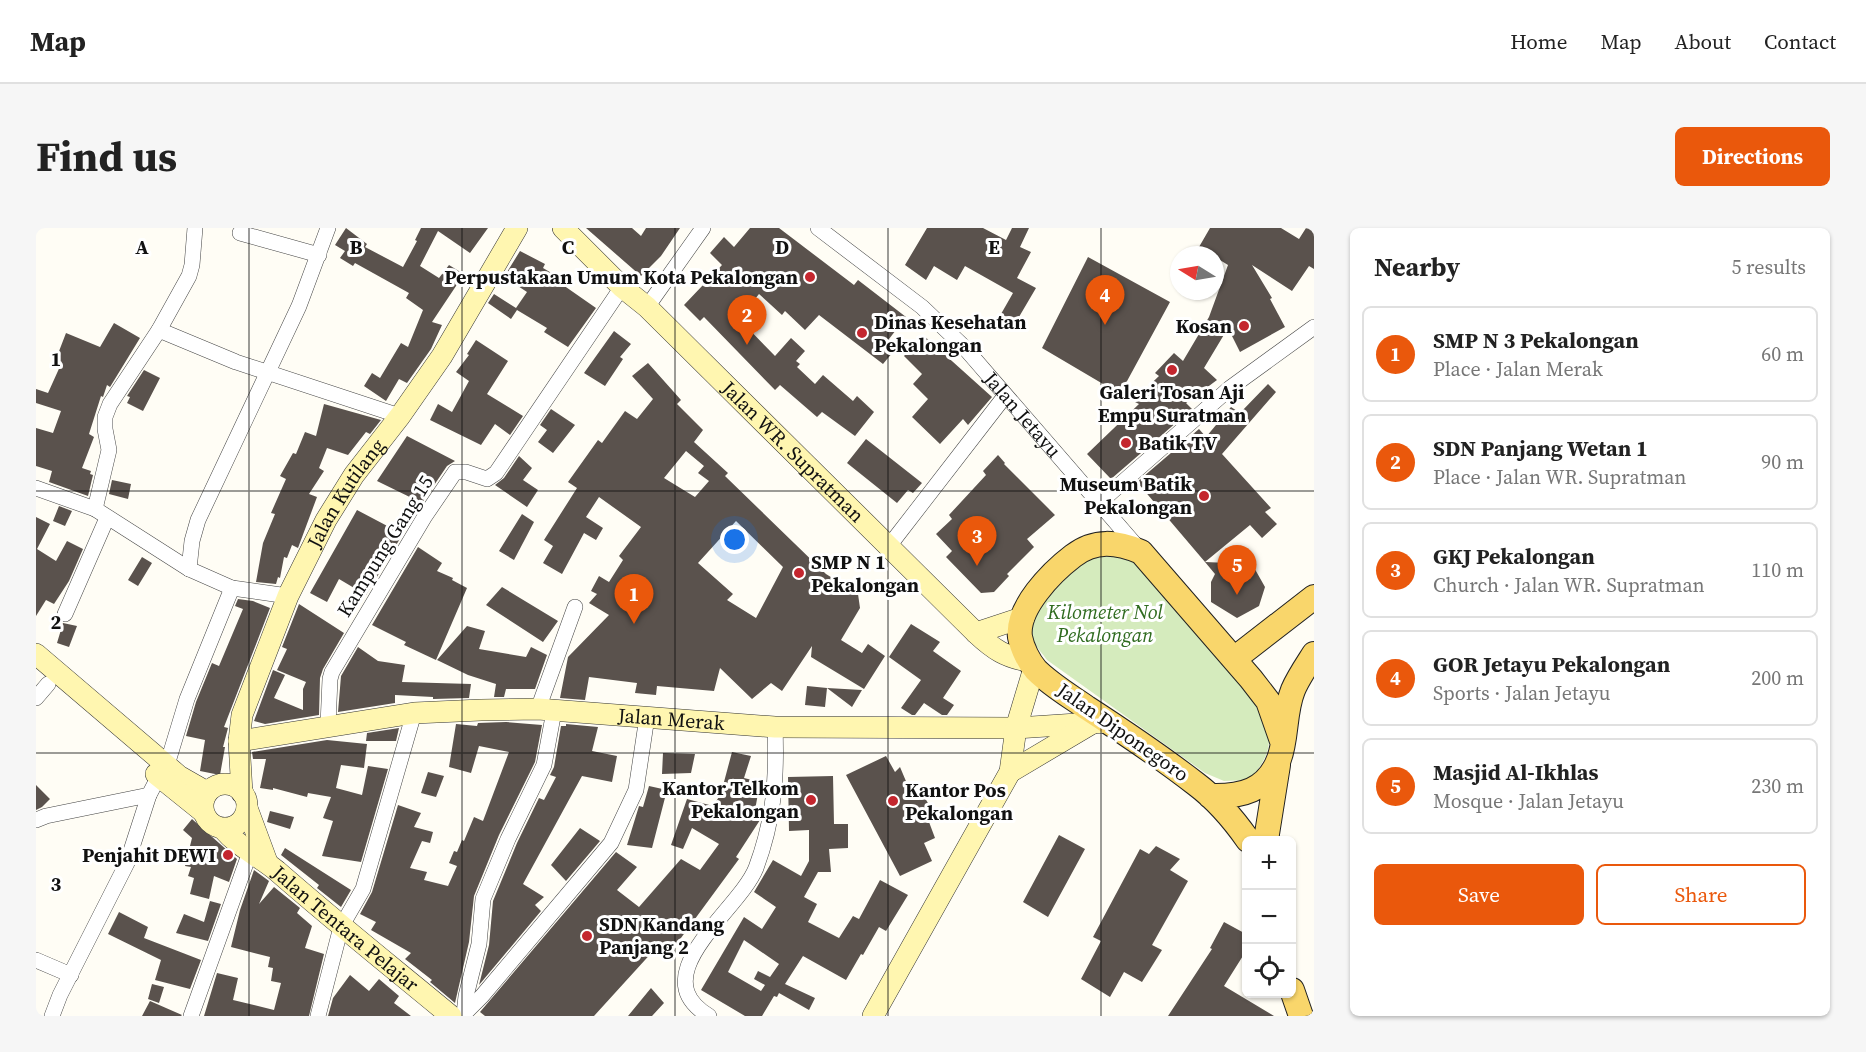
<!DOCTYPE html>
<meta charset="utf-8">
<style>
:root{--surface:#fff;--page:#f6f6f6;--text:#222;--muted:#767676;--line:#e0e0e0;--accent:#ea580c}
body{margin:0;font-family:"Source Serif 4",serif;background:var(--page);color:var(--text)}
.controls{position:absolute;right:18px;bottom:18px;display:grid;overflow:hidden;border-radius:9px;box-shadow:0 2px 4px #0004}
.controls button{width:54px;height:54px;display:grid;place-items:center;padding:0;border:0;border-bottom:2px solid var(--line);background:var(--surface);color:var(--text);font:30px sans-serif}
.compass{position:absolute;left:1134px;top:18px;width:54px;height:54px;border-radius:50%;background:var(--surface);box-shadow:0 2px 4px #0004;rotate:281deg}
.you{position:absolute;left:699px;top:312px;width:21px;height:21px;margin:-15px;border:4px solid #fff;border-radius:50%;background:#1a73e8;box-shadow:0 0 0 9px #1a73e833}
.badge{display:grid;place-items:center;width:39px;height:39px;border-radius:50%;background:var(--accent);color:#fff;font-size:20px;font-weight:700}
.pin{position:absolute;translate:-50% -50px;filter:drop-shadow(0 2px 3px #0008)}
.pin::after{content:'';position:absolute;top:32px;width:21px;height:18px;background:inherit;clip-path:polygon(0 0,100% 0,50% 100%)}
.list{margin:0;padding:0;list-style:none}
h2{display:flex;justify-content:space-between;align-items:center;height:78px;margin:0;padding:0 24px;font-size:26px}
h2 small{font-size:20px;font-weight:400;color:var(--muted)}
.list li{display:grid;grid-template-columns:39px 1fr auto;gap:18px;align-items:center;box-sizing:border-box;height:96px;margin:0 12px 12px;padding:0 12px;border:2px solid var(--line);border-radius:9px}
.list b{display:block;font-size:22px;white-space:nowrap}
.list p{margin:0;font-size:20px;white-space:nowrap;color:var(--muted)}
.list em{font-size:20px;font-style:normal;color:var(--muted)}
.actions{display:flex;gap:12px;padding:18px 24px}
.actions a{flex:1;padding:14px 0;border:2px solid var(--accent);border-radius:9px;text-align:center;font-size:21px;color:var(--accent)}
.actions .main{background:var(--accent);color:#fff}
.icon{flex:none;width:33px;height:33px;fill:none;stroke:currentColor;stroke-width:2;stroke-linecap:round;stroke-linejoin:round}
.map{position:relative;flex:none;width:1278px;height:788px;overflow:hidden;border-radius:9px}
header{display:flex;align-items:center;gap:36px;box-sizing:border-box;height:84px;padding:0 30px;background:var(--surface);border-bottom:2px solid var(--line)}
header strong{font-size:28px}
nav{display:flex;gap:33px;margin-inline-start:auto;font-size:21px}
.intro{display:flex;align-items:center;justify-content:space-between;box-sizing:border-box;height:144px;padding:0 36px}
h1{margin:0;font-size:42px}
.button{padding:15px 27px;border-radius:9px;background:var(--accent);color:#fff;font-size:21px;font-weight:700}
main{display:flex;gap:36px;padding:0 36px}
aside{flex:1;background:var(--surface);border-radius:9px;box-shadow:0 2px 4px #0004}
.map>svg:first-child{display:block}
</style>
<header>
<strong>Map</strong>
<nav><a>Home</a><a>Map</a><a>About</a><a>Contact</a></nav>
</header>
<div class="intro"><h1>Find us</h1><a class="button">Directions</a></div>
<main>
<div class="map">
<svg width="1278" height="788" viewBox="0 0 1278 788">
<rect width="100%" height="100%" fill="#fffdf5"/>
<!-- green -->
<path fill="#d5ebbd" d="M1083,324L1102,337L1226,478C1236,512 1238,524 1213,552L1188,553L1169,545L1011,432C1007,426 1000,419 997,412C985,380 1032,337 1059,326C1066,324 1075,324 1083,324Z"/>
<!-- building -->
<path fill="#5a524d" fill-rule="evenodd" d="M310,0L331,16L329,19L367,39L381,13L379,12L385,0H452L434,25L402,3L384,38L403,50L413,37L426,45V49L396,94L406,97L395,121L371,155L363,151L350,173L328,158L336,145L344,150L365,115L372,119L387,82L370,70L373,65L319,35L317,38L304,30L309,23L299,17Z
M550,0H596L605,8L610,0H644L625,28L605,48Z
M714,0H743L818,57L822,52L870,89L853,111L862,118L847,136L783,87L769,102L749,83L746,87L723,66L703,91L739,128L755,110L769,123L760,133L764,136L761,139L779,156L787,147L817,173L821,168L838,184L819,208L786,184L781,189L744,157L739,162L668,89L664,93L648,77L686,37L674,25L688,9L698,19Z
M891,0H947L970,12L976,0H993L984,19L995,24L981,50L1000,60L980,94L965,86L977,65L929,38L921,52L898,38L890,52L869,37Z
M1174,0H1245L1263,11L1270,0H1278V41L1273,38L1256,63L1216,37L1236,70L1234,71L1249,99L1204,124L1192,100L1168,140L1181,152L1150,175L1156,181L1075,251L1051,226L1103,176L1097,173L1123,148L1119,145L1138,125L1147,133L1173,89L1192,37L1179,29V27H1175L1176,25L1163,19Z
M484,23L509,36L507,40L529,53L527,57L560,80L532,119L508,104L511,100L481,82L475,91L452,75L458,66L480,80L491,64L468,49Z
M1052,29L1134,74L1084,166L1006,120Z
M78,95L104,110L74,159L71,157L67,169L65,168L53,206L58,209L46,240L55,243L54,246L57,247L52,268L13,254L16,243L0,238V200L17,205L25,183L0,175V161L12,165L26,134L20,131L30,105L64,119Z
M578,103L595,116L584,129L587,131L569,158L548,145Z
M887,107L956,169L932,197L927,191L904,216L876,189L892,171L877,156L886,146L868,128Z
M440,112L472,133L451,166L487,188L474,207L459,196L445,217L394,192L402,176L416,184L433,153L420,144L433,127L431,126Z
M612,135L645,172L641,176L667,202L658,214L692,245L689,248L790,346L822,366L824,380L805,412L826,425L832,416L849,428L828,461L775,429L776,418L746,463L735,455L716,471L684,440L678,463L621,458L620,467L599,465L601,455L553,449L549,472L524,470L532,429L573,387L553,375L561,366L555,363L563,348L573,354L587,332L583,328L605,299L563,269L550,289L567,300L560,312L548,305L526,346L507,335L517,318L508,312L541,260L532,254L562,212L566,215L589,183L601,191L617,171L596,148ZM650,223L668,238L662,245L673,253L659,269L628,250ZM700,293L747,339L720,390L691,372L697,366L662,335Z
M108,142L124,150L107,183L91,175L94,169L91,168Z
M1232,156L1240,164L1186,226L1235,280L1229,284L1241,296L1226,310L1214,297L1169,334L1101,254L1163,201L1170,209L1195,179L1204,185Z
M288,176L345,192L334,206L330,204L312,227L291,220L283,240L288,243L273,266L281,269L262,320L256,317L251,330L248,329L244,350L242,349L240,356L220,354L227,315L239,286L235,285L250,251L244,248L257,225L260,226L269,204L280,208Z
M515,181L539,197L517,225L502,214L511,202L504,197Z
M371,208L419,233L411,238L386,275L341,253Z
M830,211L886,255L877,265L872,262L861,275L811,235Z
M962,227L969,235L968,236L1019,287L991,311L998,319L971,346L973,348L958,364L945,365L910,329L916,323L900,306L916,291L913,287L950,247L947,243Z
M483,228L496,240L487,252L502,262L491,279L459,257L468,250Z
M76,252L95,256L92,271L73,266Z
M23,278L36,283L29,298L17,293Z
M321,282L357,301L359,298L368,304L330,367L303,351L291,374L274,365Z
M486,286L498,294L478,332L463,323Z
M0,289L14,296L1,321L20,333L31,313L47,321L33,353L18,376L10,372L0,388Z
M382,319L406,335L401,343L417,350L416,352L431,360L400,432L368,417L370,414L336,397Z
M106,329L116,335L102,358L92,352Z
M1169,334L1216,336L1229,359L1223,378L1201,390L1175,374V354L1179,346Z
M466,359L522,393L507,414L450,377Z
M202,371L217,373L234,380L188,499L192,500L187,519H189L184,547L164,543L169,512L150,508L160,474L176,435L183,438L207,381L199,378Z
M263,376L308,405L287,441L284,450L283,487L229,496L218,493L237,442L249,447L238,470L267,482V461L270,454L241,442L251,421L246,419Z
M27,395L41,398L33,419L21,415Z
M875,396L904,414L897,423L925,443L907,470L918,477L911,487H906L888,475L879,487H876L865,480L885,452L853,429Z
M431,398L449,403L443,421L490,429L495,419L511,427L499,461H470L468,469H458L460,456L432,447L401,432Z
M322,419L342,433L369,437L366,454L435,456L433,470L397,471V469L359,467V475L302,484L305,448Z
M771,458L791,460L826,462L816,479L791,460L789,479L769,477Z
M470,494L506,497L499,534L463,607L438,668L433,714L419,775L394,754L396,752L369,731L375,725L335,702L340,694L324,686L336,664L362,577L385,585L378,599L397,604L394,615L386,613L374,640L391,644L388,652L412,658L421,638L413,635L418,623L421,624L426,612L428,613L438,589L447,593L473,524L443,518L435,545L413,539L420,496L441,498L442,495Z
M530,496L562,499L556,523L581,528L576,554L546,548L487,656L508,669L499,677L505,683L443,757L453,717L457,673L481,615L503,570L508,572L520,549L514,547L518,539L525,498H530Z
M363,500L360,513H330L331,505Z
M291,512L331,516L328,540L305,537L300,560L326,567L332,538L352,541L325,634L286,628L297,593L287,590L295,569L272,565L271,569L237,560V562L224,560L230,531H217L216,524Z
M696,524L715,528L708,550L724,554L718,588L724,592L700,629L703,631L631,729L619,721L558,788H449L444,784L580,624L601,639L581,662L603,679L645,631L664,642L683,616L656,600L647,621L635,617L651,571L677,578L692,555L688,554Z
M627,525L659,526L655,545L626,546Z
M850,528L859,544L864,539L872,558L879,554L900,588L893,594L899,610L888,615L896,633L864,648L810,547Z
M392,544L408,548L400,569L385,565Z
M797,548L798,596H812V620L793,621L795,644H782L768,669L781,676L772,694L803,710L817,688L823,691L844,652L872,667L850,703L843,699L827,727L825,726L810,752L767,728L749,756L779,770L773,782L743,765L741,769L738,768L726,788H709L665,762L708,689L726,701L740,679L718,664L737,632L765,648L773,633V602L753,603L752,549ZM708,712L743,736L734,749L722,743L718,751L729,757L725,763L692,744Z
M0,557L14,571L6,579L0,582Z
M613,558L631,562L616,620L591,617L603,578L607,579Z
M234,583L258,589L254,601L231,594Z
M156,591L201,631L193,654L178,648L173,671L154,666L158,650L152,648L155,639L149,638L156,610L147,602Z
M544,600L564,613L530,653L515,637Z
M1023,607L1049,621L1012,689L987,674Z
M1120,618L1144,631L1134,642L1152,653L1116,717L1126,722L1106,754L1088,744L1074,769L1045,751L1065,713L1057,709L1104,621L1113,626Z
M249,620L315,662L305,679L281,660L283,657L245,627Z
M218,642L233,653L223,676L238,659L264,680L261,685L276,698L269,720L288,726L273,788H168L181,745L202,750L197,772L238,782L245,755L235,753L237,740L232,739L234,729L195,719L204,682Z
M174,673L185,676L172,713L140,705L148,686L168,694Z
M83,684L112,699L108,710L165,732L154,761L119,752L125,732L72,706Z
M1188,694L1210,706V723L1188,758L1238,788H1132L1176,721L1174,720Z
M314,747L333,763L343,751L363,768L358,775L375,788H292L297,770Z
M116,756L128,759L123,775L112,771Z
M615,760L628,775L616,788H592Z
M114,773L146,787L145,788H106Z"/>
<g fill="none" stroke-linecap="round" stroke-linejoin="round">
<defs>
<g id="street">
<path id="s1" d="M782,0L886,79L928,119L1103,321"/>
<path d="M204,5L283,27"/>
<path d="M611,79L667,0"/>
<path d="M123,102L200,134L364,188"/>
<path d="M0,260L59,281L153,341L196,360L252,368"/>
<path d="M1063,275L1194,160L1278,99"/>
<path d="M59,281L73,222L69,201V189L74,176L123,102L153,48L156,37L159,0"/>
<path d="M853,318L969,168"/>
<path d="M153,341L156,313L162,292L263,78L292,0"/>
<path d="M29,386L71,290"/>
<path d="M0,470L12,456"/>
<path d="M502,481L539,379"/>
<path d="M292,497L294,451L296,444L389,288L419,244H430L451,251L460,245L586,59"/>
<path d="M131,537L151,471L196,360"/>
<path d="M0,592L10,588L113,567L123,548"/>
<path d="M0,732L35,747"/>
<path d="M428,786L430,768L443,716L447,671L472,611L508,537L518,483"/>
<path d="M16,788L24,767L91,635L113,567"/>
<path d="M155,788L214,624"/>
<path d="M282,788L305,699L327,661L378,485"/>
<path d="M426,788L446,768L575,615L600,562L611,489"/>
<path d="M673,788C605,747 703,683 720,640C738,592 741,550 739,499"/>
</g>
<g id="secondary">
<path id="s2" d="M527,0L586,59L611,79L940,405C958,422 969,429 995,434"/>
<path d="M940,405L988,389"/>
<path d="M0,426L143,548L171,564"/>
<path id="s3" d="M203,513L378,485L445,482L502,481L739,499L980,500L1071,494"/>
<path d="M974,544L1055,496"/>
<path d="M120,546L166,583"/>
<circle cx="189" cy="578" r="22"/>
<path id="s4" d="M206,565L203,513L206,487L252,368L290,292L318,247L364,188L406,128L481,0"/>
<path d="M211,580L231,634"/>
<path id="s5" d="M187,601C202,619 223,628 241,643C298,693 357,740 415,788"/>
<path d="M837,788L974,544L980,500L998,440"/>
</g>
<path id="primary" d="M1198,431L1278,369
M1174,568C1205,569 1231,563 1243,531C1251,510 1248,484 1257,462C1262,450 1271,437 1278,426
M1212,612C1198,592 1180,571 1160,556C1125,529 1088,504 1051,480C1034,468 1015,457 1000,442C993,434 986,420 984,409C980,380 1016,344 1037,328C1059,311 1081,314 1105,324L1215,451L1232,473L1246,513
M1230,612L1242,537
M1256,762L1265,788"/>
</defs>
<!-- street casing -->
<use href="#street" stroke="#444" stroke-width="16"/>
<!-- secondary casing -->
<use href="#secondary" stroke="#333" stroke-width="22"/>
<!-- primary casing -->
<use href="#primary" stroke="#222" stroke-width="26"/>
<!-- street -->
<use href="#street" stroke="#fff" stroke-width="15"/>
<!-- secondary -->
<use href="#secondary" stroke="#fff6b0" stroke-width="21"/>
<!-- primary -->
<use href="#primary" stroke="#f9d66b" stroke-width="24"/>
</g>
<!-- grid -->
<path fill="none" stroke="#111" stroke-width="1.5" stroke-opacity="0.55" d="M213,0V788M426,0V788M639,0V788M852,0V788M1065,0V788M0,263H1278M0,525H1278"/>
<!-- markers -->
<g fill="#c4262e" stroke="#fff" stroke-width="2">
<circle cx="774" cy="49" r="6"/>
<circle cx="1208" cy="98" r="6"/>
<circle cx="826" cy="105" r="6"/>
<circle cx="1136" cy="142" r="6"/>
<circle cx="1090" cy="215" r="6"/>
<circle cx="1168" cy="268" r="6"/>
<circle cx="763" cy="345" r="6"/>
<circle cx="775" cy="572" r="6"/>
<circle cx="857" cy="573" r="6"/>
<circle cx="192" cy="627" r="6"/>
<circle cx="551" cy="708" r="6"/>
</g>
<g text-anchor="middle" stroke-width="6" stroke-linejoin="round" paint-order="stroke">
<!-- poi labels -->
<g font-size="20" font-weight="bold" fill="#111" stroke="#fff" text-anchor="end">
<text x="762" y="56">Perpustakaan Umum Kota Pekalongan</text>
<text x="838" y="101" text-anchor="start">Dinas Kesehatan<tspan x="838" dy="23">Pekalongan</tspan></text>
<text x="1196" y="105">Kosan</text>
<text x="1136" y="171" text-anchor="middle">Galeri Tosan Aji<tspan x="1136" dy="23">Empu Suratman</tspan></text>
<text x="1102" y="222" text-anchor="start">Batik TV</text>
<text x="1156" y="263">Museum Batik<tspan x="1156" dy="23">Pekalongan</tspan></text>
<text x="775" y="341" text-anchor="start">SMP N 1<tspan x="775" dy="23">Pekalongan</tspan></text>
<text x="763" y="567">Kantor Telkom<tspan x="763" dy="23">Pekalongan</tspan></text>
<text x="869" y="569" text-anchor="start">Kantor Pos<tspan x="869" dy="23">Pekalongan</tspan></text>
<text x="180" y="634">Penjahit DEWI</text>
<text x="563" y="703" text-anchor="start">SDN Kandang<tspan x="563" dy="23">Panjang 2</tspan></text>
</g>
<!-- street labels -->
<g font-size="20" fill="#111" stroke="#fff">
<text dy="7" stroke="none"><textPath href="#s1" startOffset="278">Jalan Jetayu</textPath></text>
<text dy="7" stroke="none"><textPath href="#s2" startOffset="321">Jalan WR. Supratman</textPath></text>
<text dy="7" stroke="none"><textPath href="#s4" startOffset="324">Jalan Kutilang</textPath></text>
<text transform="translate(349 318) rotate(-58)" y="7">Kampung Gang 15</text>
<text dy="7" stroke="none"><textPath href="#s3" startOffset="435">Jalan Merak</textPath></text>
<text transform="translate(1087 504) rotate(35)" y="7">Jalan Diponegoro</text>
<text dy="7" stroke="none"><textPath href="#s5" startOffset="158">Jalan Tentara Pelajar</textPath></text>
</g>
<!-- park labels -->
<g font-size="20" font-style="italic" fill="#2f6b1f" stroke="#fff">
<text x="1069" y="391">Kilometer Nol<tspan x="1069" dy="23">Pekalongan</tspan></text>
</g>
</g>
<g font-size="20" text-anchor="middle" font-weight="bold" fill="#111" stroke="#fff" stroke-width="6" stroke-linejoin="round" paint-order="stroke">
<text x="106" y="26">A</text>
<text x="320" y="26">B</text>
<text x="532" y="26">C</text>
<text x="746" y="26">D</text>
<text x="958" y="26">E</text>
<text x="20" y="138">1</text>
<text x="20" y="401">2</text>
<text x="20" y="663">3</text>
</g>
</svg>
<div class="controls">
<button>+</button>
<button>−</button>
<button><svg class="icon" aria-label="locate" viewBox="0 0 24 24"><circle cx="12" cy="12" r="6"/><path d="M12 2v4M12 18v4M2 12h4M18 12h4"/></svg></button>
</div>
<svg class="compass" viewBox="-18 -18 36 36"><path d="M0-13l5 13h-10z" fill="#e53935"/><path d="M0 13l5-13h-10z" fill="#767676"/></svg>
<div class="you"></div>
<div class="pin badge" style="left:598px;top:396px">1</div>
<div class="pin badge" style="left:711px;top:117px">2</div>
<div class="pin badge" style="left:941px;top:338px">3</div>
<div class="pin badge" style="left:1069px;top:97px">4</div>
<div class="pin badge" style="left:1201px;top:367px">5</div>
</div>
<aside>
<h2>Nearby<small>5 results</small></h2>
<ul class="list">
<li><span class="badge">1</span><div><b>SMP N 3 Pekalongan</b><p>Place · Jalan Merak</p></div><em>60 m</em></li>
<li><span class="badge">2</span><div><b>SDN Panjang Wetan 1</b><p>Place · Jalan WR. Supratman</p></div><em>90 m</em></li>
<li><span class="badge">3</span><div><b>GKJ Pekalongan</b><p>Church · Jalan WR. Supratman</p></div><em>110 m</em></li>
<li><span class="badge">4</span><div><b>GOR Jetayu Pekalongan</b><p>Sports · Jalan Jetayu</p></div><em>200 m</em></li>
<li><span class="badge">5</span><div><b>Masjid Al-Ikhlas</b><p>Mosque · Jalan Jetayu</p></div><em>230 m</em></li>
</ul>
<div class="actions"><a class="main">Save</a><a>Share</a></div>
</aside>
</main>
